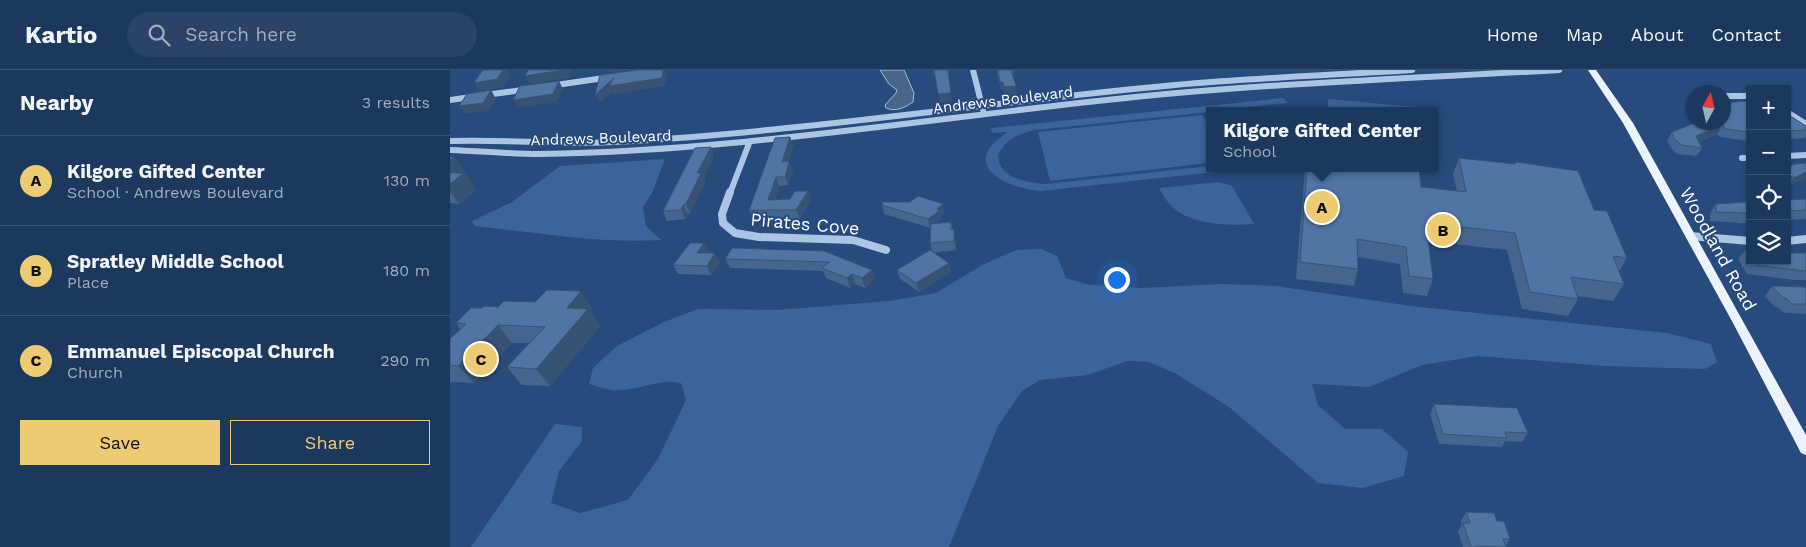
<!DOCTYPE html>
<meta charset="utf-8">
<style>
:root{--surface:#1d385d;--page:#2a4366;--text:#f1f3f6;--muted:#a0acbc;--line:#3b5272;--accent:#eccb73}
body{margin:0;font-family:"Work Sans",sans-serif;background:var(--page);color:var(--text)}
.controls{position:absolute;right:15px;top:15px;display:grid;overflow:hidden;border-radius:0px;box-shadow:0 1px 4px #0004}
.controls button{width:45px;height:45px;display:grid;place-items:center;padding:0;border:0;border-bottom:1px solid var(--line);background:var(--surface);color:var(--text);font:25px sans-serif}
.compass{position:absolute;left:1236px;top:15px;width:45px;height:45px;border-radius:50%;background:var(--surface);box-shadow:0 1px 4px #0004;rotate:8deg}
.you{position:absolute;left:666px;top:209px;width:18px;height:18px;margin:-12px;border:4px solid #fff;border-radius:50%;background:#1a73e8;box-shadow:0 0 0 8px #1a73e833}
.badge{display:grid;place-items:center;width:32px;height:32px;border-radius:50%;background:var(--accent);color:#111;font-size:16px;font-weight:700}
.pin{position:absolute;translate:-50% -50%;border:2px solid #fff;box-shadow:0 1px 5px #0006}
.popup{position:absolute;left:756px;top:37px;width:232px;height:65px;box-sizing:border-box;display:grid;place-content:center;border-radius:0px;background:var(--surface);filter:drop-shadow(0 1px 4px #0005);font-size:16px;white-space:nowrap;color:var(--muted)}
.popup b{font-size:19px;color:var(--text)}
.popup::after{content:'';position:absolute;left:50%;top:100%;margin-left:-10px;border:10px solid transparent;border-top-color:var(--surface)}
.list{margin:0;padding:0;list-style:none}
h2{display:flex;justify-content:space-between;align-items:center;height:65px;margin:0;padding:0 20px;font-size:21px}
h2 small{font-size:16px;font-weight:400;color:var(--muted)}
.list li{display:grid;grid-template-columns:32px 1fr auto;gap:15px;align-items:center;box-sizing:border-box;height:90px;padding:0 20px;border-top:1px solid var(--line)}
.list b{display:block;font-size:19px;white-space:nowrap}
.list p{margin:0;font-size:16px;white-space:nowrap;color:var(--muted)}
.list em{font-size:16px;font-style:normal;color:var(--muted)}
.actions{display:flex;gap:10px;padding:15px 20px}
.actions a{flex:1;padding:11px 0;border:1px solid var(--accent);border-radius:0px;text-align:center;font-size:18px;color:var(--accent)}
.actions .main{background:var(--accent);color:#111}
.icon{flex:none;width:28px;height:28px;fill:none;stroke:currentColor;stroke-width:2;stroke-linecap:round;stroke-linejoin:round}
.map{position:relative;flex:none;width:1356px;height:477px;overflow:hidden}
header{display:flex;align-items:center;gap:30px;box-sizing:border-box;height:70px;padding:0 25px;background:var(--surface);border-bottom:1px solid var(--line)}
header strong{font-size:24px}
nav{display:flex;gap:28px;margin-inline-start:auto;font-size:18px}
.search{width:350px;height:45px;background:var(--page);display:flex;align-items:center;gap:12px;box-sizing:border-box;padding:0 18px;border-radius:28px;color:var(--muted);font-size:19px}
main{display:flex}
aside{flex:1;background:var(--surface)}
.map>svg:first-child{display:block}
</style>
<header>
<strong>Kartio</strong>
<div class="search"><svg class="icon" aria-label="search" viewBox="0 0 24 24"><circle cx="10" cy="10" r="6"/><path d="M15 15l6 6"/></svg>Search here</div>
<nav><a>Home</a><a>Map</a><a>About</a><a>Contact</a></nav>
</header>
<main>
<aside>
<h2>Nearby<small>3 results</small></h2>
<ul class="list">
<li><span class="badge">A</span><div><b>Kilgore Gifted Center</b><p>School · Andrews Boulevard</p></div><em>130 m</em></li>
<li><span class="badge">B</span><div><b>Spratley Middle School</b><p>Place</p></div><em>180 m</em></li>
<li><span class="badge">C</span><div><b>Emmanuel Episcopal Church</b><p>Church</p></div><em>290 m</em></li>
</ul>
<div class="actions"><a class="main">Save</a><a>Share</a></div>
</aside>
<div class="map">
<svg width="1356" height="477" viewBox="0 0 1356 477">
<rect width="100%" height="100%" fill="#274b7c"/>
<!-- green -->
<path fill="#3b659a" d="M833,28L838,33L778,39L783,41H760L759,42L584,60C569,64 555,69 548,85C549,109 576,112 596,114L759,96L760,98H801L591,121C554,118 507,94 558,62L542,63L541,58Z
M878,29L966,37L967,41H878Z
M753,45L759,56V93L600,111L588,62Z
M215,89L203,121L193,137L196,156L211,170C148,174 86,162 24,156L22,151L62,132L110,96Z
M769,112L782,116L804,154C778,156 735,155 718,132C714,128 712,123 709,118Z
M591,179L607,186L616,208L640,215L691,218L771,214L826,216L961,236L1217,263L1261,274L1267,292L1255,299L1156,296L1028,286L972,295L919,317L862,314L868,335L895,359H932L958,382L954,406L913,418L868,413L779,337L725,303L699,292L677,291L638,305L590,310L572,321L548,356L499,477H21L105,354L132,357V371L109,401L101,433L130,443L178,430L208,389L236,330L231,313C208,308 186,322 162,320C154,319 146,316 139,314L143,298L167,276L214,252L248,239L326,240L439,231L486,223L532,195L566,180Z"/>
<!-- water -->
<path fill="#4b6588" stroke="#a1c0e5" d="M430,0H454L464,23L463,32C454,38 446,42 436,38L435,35L446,23L447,20L439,14Z"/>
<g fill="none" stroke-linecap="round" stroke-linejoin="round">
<!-- minor-far1 -->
<path stroke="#adc5e4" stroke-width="6" d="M523,0L533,40
M99,16L161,7
M1274,26H1300
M0,30L79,19
M1337,42L1356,54
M0,71C55,69 110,75 165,72C352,62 538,32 725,15C804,8 883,5 962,0
M0,80C30,81 60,84 89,84C289,81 487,47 685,27C826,13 968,8 1109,0
M1337,86L1356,85
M1292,88H1300
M280,123L300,71"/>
<!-- minor -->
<path stroke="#adc5e4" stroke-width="8" d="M280,122L272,144L273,153L285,163L309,167L403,170L436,180
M1240,166L1300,171
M1337,171L1356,169"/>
<!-- major -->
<path fill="#ecf2fc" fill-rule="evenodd" d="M1138,0H1146L1183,53L1356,365V385L1351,383L1283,253L1173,53Z"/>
</g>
<!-- wall -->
<path fill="#45658e" d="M564,0L563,5L567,24L555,26L554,20H551L547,1Z
M1300,31V71L1270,67L1267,64L1249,72L1252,78L1247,86L1227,84L1221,78L1217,71L1222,62Z
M1337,44L1356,56V66L1355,68L1337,69Z
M340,67L343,76L338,91L343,100L338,115L329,116L325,130L340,129L358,121L361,130L350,149L303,150L299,140Z
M264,86L254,108L255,112L240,143L238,144L235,149L217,151L213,141Z
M0,87H4L26,120L9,134L0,133Z
M1009,88L1144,140L1177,188L1169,202L1174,214L1163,231L1127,226L1128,229L1118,246L1072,239L1057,180L978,171L983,209L977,226L953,223L950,194L908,187V199L904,216L846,209L855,98H969L971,117L1007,121L1003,104Z
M1356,93V108L1337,116V97Z
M1356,129V149L1337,150V130Z
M1300,132V152L1292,153L1260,151V143L1266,134Z
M432,135L494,143L491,146V149L486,153L501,152L505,169L506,180L483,183L499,193L501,202L469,222L450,209L447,200L482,182L480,173L481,158L434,144Z
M1295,180L1300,181V191H1337L1356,183V210H1345L1297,204L1288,189Z
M374,181L422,200L425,209L415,218L405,214L400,218L376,208L373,201L280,198L275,189Z
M259,182L258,183L270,193L261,205L228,204L223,195Z
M1322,216L1356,218V244L1334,243L1328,237H1325L1315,226Z
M48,237L143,239L141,242L150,256L100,316L72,315L57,297L79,273H62L24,313L0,312V269L10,259L6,253L32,238Z
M984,334L1078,363L1072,372L1055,371L1052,377L989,374L980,344Z
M1016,442L1047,451L1060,469L1056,476V477H1013L1008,462L1012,454L1011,451Z"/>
<!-- shaded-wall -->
<path fill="#385274" d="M53,0H56L60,6L52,18L29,21L24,13Z
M113,0H121L118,8L80,14L75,6Z
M156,0H176L157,3Z
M213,0H215L216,2V16L163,25L162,22L150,33L145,25L164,8Z
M482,0H484L485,5H483Z
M498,0L502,31L490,33L488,24Z
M109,11L113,19L107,32L68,38L63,30Z
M550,12H553L554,20H551Z
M566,16L567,24L555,26L554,17Z
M41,20L46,29L38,41L15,44L9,36Z
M1273,55L1267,64L1241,75L1246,66Z
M340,67L343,76L335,101L332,92Z
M261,77L264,86L254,108L255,112L240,143L236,134L247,103Z
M4,87L26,120L9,134L0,122V90Z
M339,91L343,100L338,115L335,107Z
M1356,102V108L1338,116L1344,108Z
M326,107L329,116L322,139L318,130Z
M358,121L361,130L350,149L346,140Z
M493,134L494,143L491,146V149L480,158L478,149L487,139Z
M233,135L238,144L235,149L231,140Z
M504,159L505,169L506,180L504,171Z
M254,173L259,182L252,192L247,183Z
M265,183L270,193L261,205L257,196Z
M499,193L501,202L469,222L466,213Z
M422,200L425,209L415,218L412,208Z
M402,204L405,214L400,218L397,208Z
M131,221L143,239L141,242L150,256L100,316L86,299L117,238Z
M48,255L62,273L24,313L8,296Z"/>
<!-- building -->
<path fill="#5075a5" stroke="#385274" d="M36,0H53L47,9L24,13L32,1Z
M78,0H114L75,6Z
M187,0H213L212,8L159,16L164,8L145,25L150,5Z
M484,0H498L501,23L488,24Z
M548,0H561L566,16L554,17L553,12H550Z
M109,11L103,24L63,30L70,16Z
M41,20L33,33L9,36L17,24Z
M1300,31V62L1275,59L1273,55L1246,66L1252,78L1232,75L1225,70L1222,62L1247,52H1274V35L1284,32Z
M1337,44L1356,56V60L1337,61Z
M340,67L332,92L339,91L335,107H326L318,130L340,129L345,121H358L346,140H299L325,68Z
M261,77L247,103H251L236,134L233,135L231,140L213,141L245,78Z
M1009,88L1065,94L1066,92L1128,101L1144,140L1157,141L1177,188L1163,186L1174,214L1121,207L1128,229L1080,222L1065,163L976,153L983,209L959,206L956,177L907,169L908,199L850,192L857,98H969L971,117L1016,122Z
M1356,93V102L1344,108L1337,104V97L1345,94Z
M0,103H14L0,114Z
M468,126L493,134L487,139L490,140L478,149L432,135V132H460Z
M1356,129V140L1337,141V130Z
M1300,132V143L1266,142V134Z
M501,152V160L504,159V171L480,173L481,154Z
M240,173H254L247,183H265L257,196L223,195Z
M282,178L374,181L422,200L412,208L402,204L397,208L372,198L380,192L275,189Z
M480,180L499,193L466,213L447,200Z
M1295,180L1300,181V188Z
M1337,183H1356V201L1304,195L1302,191H1337Z
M1322,216L1355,217L1356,218V234H1342L1336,228H1333Z
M97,220L131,221L117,238L138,239L86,299L57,297L95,257L48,255L8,296L0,295V269L16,254L6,253L21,238H32L34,236L48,237L54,231L85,232Z
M984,334L1067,338L1078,363L1055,362L1057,368L993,364Z
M1016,442L1044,443L1047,451H1054L1060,469H1053L1056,477L1027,476L1025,477H1021L1013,453H1020Z"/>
<g text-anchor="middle" stroke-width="4" stroke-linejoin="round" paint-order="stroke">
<!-- far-street labels -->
<g font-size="15" fill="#fff" stroke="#274b7c">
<text transform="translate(553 30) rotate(-7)" y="5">Andrews Boulevard</text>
<text transform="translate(151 68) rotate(-2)" y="5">Andrews Boulevard</text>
</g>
<!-- street labels -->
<g font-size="18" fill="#fff" stroke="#274b7c">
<text transform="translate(355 154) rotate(5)" y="6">Pirates Cove</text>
<text transform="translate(1268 179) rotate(61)" y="6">Woodland Road</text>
</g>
</g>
</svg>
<div class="controls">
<button>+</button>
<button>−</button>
<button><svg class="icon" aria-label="locate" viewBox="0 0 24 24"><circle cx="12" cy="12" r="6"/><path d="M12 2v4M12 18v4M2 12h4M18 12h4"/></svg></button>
<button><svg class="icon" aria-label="layers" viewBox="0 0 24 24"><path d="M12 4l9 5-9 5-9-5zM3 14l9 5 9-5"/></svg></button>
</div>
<svg class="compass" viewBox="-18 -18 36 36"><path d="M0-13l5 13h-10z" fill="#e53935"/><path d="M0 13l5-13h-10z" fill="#a0acbc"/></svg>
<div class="you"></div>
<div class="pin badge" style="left:872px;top:137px">A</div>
<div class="popup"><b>Kilgore Gifted Center</b>School</div>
<div class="pin badge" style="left:993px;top:160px">B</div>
<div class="pin badge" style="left:31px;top:289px">C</div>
</div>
</main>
